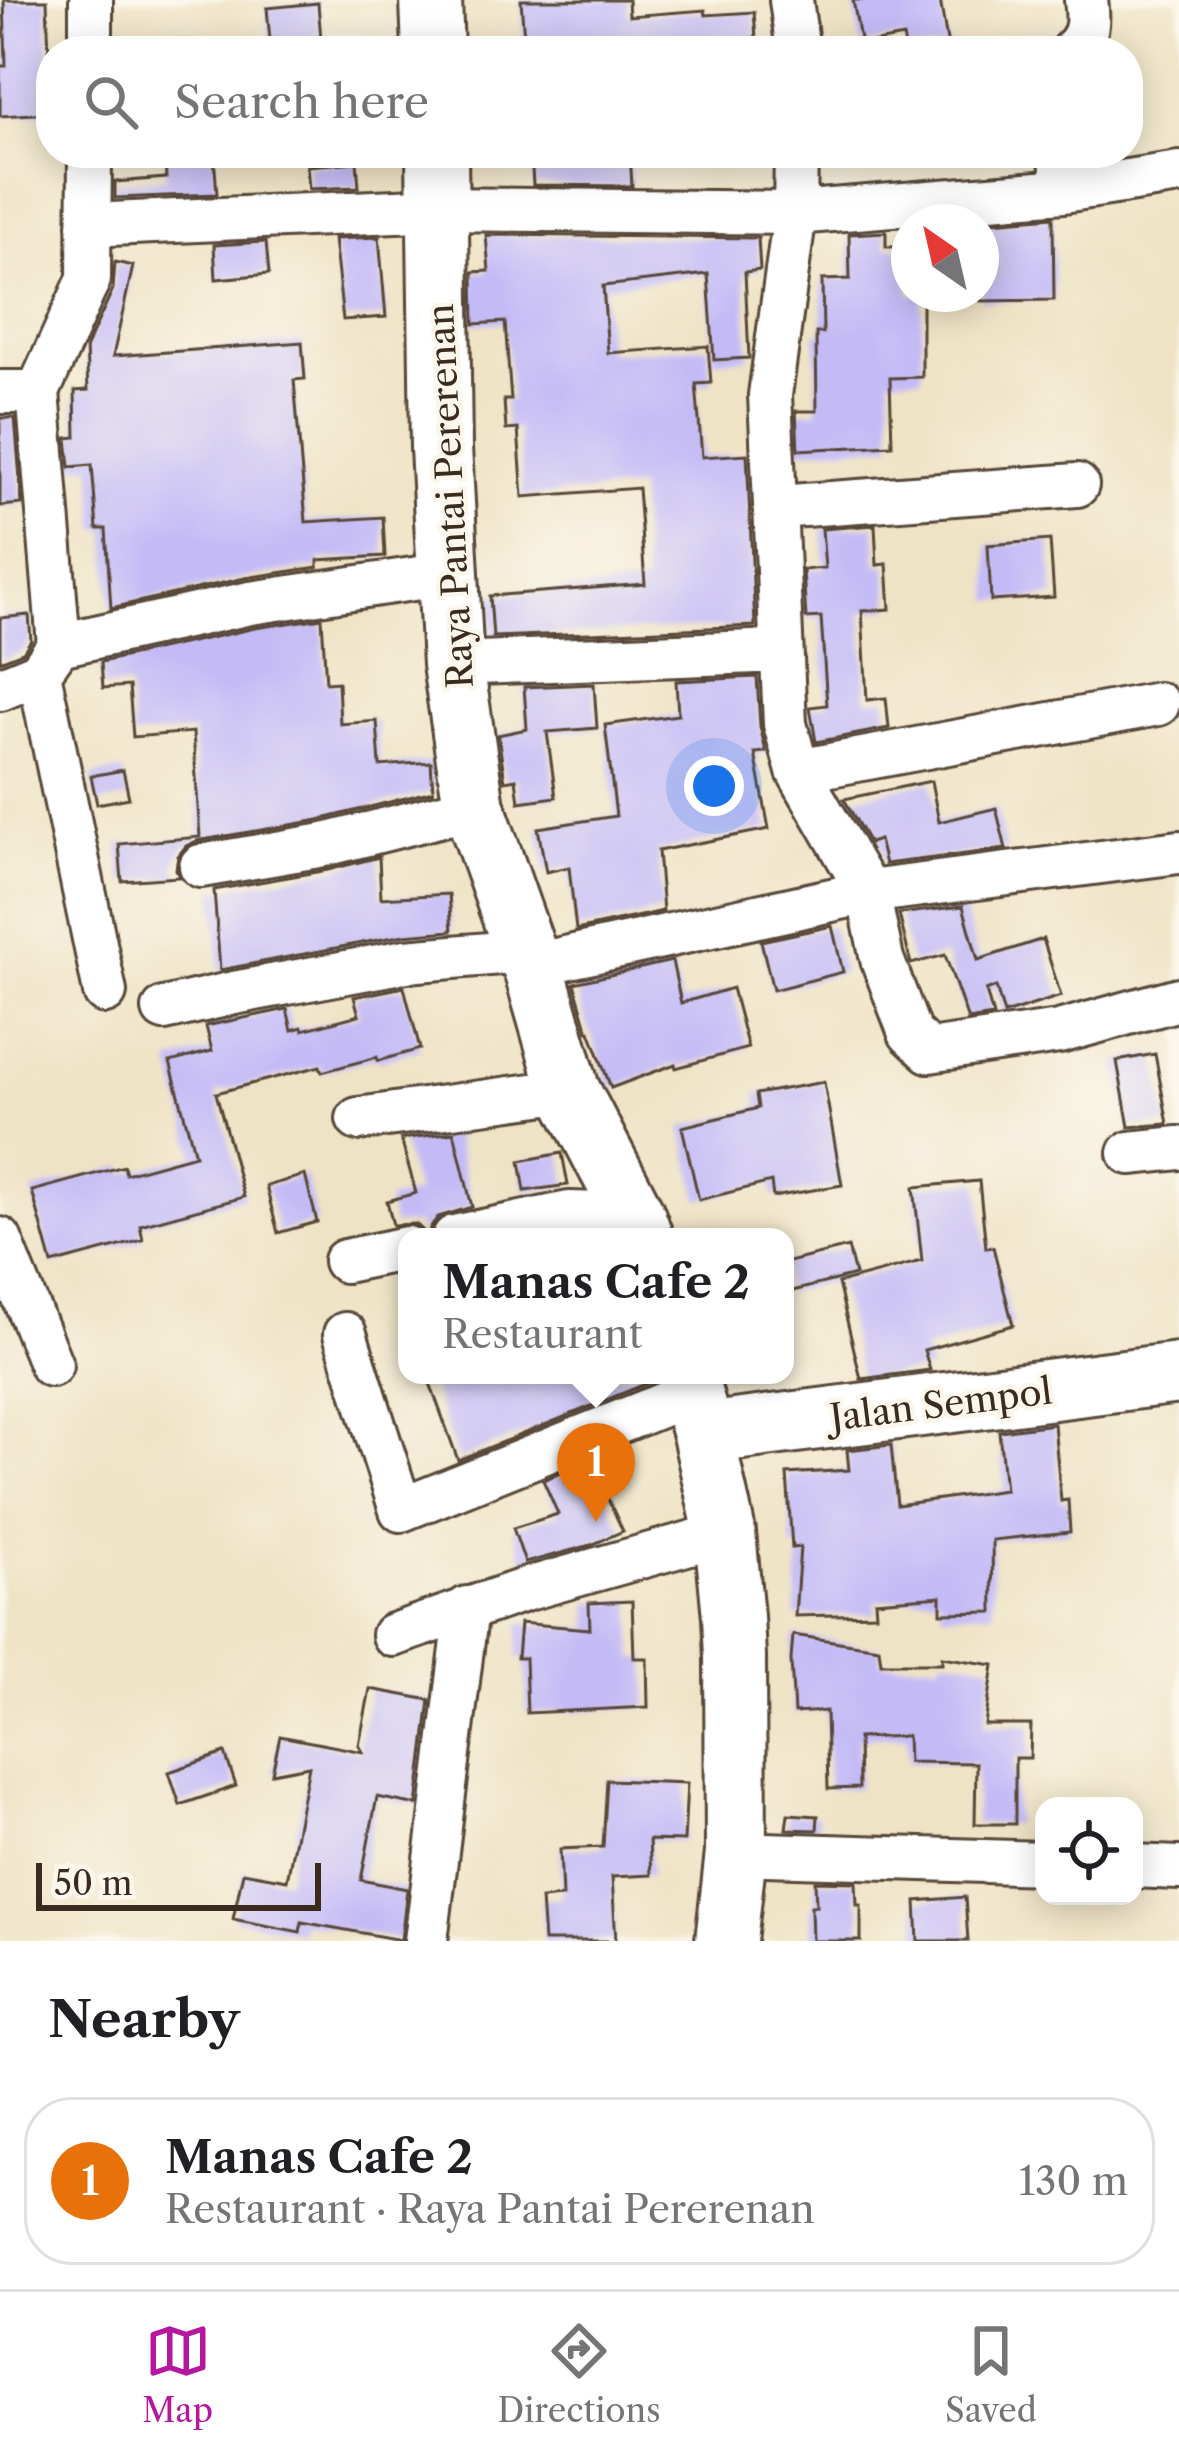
<!DOCTYPE html>
<meta charset="utf-8">
<style>
:root{--surface:#fff;--page:#f6f6f6;--text:#202124;--muted:#757577;--line:#e0e0e0;--accent:#b5179e}
body{margin:0;font-family:"Libre Caslon Text",serif;background:var(--page);color:var(--text)}
.controls{position:absolute;right:36px;bottom:36px;display:grid;overflow:hidden;border-radius:24px;box-shadow:0 6px 30px #0003}
.controls button{width:108px;height:108px;display:grid;place-items:center;padding:0;border:0;border-bottom:3px solid var(--line);background:var(--surface);color:var(--text);font:60px sans-serif}
.compass{position:absolute;left:891px;top:204px;width:108px;height:108px;border-radius:50%;background:var(--surface);box-shadow:0 6px 30px #0003;rotate:326deg}
.scale{position:absolute;left:36px;bottom:30px;width:285px;box-sizing:border-box;padding-left:12px;border:6px solid #3b2a1e;border-top:0;font-size:33px;line-height:42px;white-space:nowrap;color:#3b2a1e;-webkit-text-stroke:9px #fbf7ec;paint-order:stroke}
.you{position:absolute;left:714px;top:786px;width:42px;height:42px;margin:-30px;border:9px solid #fff;border-radius:50%;background:#1a73e8;box-shadow:0 0 0 18px #1a73e833}
.badge{display:grid;place-items:center;width:78px;height:78px;border-radius:50%;background:var(--accent);color:#fff;font-size:39px;font-weight:700}
.pin{position:absolute;translate:-50% -99px;filter:drop-shadow(0 3px 6px #0008)}
.pin::after{content:'';position:absolute;top:63px;width:42px;height:36px;background:inherit;clip-path:polygon(0 0,100% 0,50% 100%)}
.popup{position:absolute;left:398px;top:1228px;width:396px;height:156px;box-sizing:border-box;display:grid;place-content:center;border-radius:24px;background:var(--surface);filter:drop-shadow(0 3px 9px #0005);font-size:39px;white-space:nowrap;color:var(--muted)}
.popup b{font-size:45px;color:var(--text)}
.popup::after{content:'';position:absolute;left:50%;top:100%;margin-left:-24px;border:24px solid transparent;border-top-color:var(--surface)}
.list{margin:0;padding:0;list-style:none}
h2{display:flex;justify-content:space-between;align-items:center;height:156px;margin:0;padding:0 48px;font-size:51px}
h2 small{font-size:39px;font-weight:400;color:var(--muted)}
.list li{display:grid;grid-template-columns:78px 1fr auto;gap:36px;align-items:center;box-sizing:border-box;height:168px;margin:0 24px 24px;padding:0 24px;border:3px solid var(--line);border-radius:48px}
.list b{display:block;font-size:45px;white-space:nowrap}
.list p{margin:0;font-size:39px;white-space:nowrap;color:var(--muted)}
.list em{font-size:39px;font-style:normal;color:var(--muted)}
.icon{flex:none;width:66px;height:66px;fill:none;stroke:currentColor;stroke-width:2;stroke-linecap:round;stroke-linejoin:round}
.map{position:relative;flex:none;width:1179px;height:1941px;overflow:hidden}
.search{position:absolute;background:var(--surface);box-shadow:0 6px 30px #0003;left:36px;right:36px;top:36px;height:132px;display:flex;align-items:center;gap:30px;box-sizing:border-box;padding:0 42px;border-radius:48px;color:var(--muted);font-size:45px}
.sheet{height:348px;background:var(--surface)}
nav{display:flex;justify-content:space-around;align-items:center;box-sizing:border-box;height:168px;border-top:3px solid var(--line);background:var(--surface);font-size:33px;color:var(--muted)}
nav a{display:grid;justify-items:center;gap:6px}
nav .on{color:var(--accent)}
.map>svg:first-child{display:block}
</style>
<div class="map">
<svg width="1179" height="1941" viewBox="0 0 1179 1941">
<rect width="100%" height="100%" fill="#fbf7ec"/>
<filter id="ink" filterUnits="userSpaceOnUse"><feTurbulence type="fractalNoise" baseFrequency=".00833" numOctaves="2"/><feDisplacementMap in="SourceGraphic" scale="24" xChannelSelector="R" yChannelSelector="G"/><feConvolveMatrix kernelMatrix="1 2 1 2 8 2 1 2 1" color-interpolation-filters="sRGB"/></filter>
<filter id="wash" filterUnits="userSpaceOnUse"><feTurbulence type="fractalNoise" baseFrequency=".004" numOctaves="4" result="noise"/><feDisplacementMap in="SourceGraphic" scale="48" xChannelSelector="R" yChannelSelector="G"/><feGaussianBlur stdDeviation="2.7" result="paint"/><feColorMatrix in="noise" values="0 0 0 0 0 0 0 0 0 0 0 0 0 0 0 0 0 1.4 0 .05"/><feComposite in="paint" operator="in"/></filter>
<g filter="url(#wash)">
<rect width="100%" height="100%" fill="#efe3c5"/>
<g id="blocks">
<!-- building -->
<path fill="#c4bbf6" d="M4,0H47L51,113L0,116V66H6Z
M521,0H628L629,16L705,10L706,15L754,12L757,51H525Z
M853,0H940L948,47L906,51L903,37L861,45Z
M318,3L322,51H271L267,8Z
M531,153H630L632,186L533,185Z
M214,156L217,194L115,198V182L166,178L165,159Z
M357,162L359,187L309,189L307,166Z
M1053,217L1054,300L981,301V223Z
M886,232V247H909V294H922V377L890,378L892,445L798,450L796,411H817L816,333H823L822,280L850,279L849,234Z
M486,235L758,238L760,270L745,272L749,358L714,360L708,274L603,286L608,353L708,346L711,383L696,384L702,457L747,454L755,626L493,637L490,596L645,584L638,488L523,497L518,429L506,430L504,400H511L505,322L474,324L473,272L489,271Z
M379,237L386,317L343,320L334,239Z
M266,242L269,274L216,279L214,245Z
M115,262L133,266L113,356L302,342L305,379L294,380L306,522L383,517L385,556L318,560V567L245,578L111,608L106,529H97L92,465L70,467L67,438L76,437L75,391L88,390L86,347L113,289Z
M0,418H15L22,504L0,506Z
M875,525L877,565L887,564L890,609L862,611L867,700L886,698L889,728L816,742L810,707L827,705L821,617L806,618L803,570L825,568L822,529Z
M1050,540L1054,597L991,601L988,545Z
M29,615L31,640L23,652L0,661V618Z
M322,618L326,683L338,682L340,724L377,721L380,766L431,762L433,791L319,820L197,841L186,846L178,856L176,869L179,877L122,881L119,844L200,837L193,732L133,737L129,686L103,688L101,662L255,628Z
M757,677L760,726L766,752L755,753L769,829L658,851L663,911L576,930L569,867L546,872L538,828L616,816L605,725L678,715L676,681Z
M594,684L597,728L547,732L556,797L519,802L516,779L505,781L498,735L527,729L524,687Z
M123,770L129,798L97,804L91,776Z
M931,781L939,822L996,808L1006,849L885,864L879,840L869,843L844,799Z
M379,857L381,898L449,894L452,931L404,935L220,970L214,890L328,870Z
M963,906L978,960L1043,939L1061,996L1004,1014L996,987L986,991L993,1016L968,1020L945,955L911,964L899,914Z
M832,926L843,972L773,990L761,941Z
M672,961L681,1003L732,988L748,1048L676,1068L675,1064L611,1088L590,1031H588L574,983Z
M404,987L420,1049L378,1061L377,1057L322,1072L320,1066L216,1093L244,1197L140,1225L143,1240L52,1264L32,1191L124,1166L126,1174L195,1155L170,1062L212,1051L206,1026L287,1009L292,1030L302,1027L303,1030L359,1015L354,997Z
M1155,1054L1168,1124L1129,1127L1117,1061Z
M824,1082L842,1185L773,1197L771,1182L699,1200L682,1127L758,1108L756,1094Z
M454,1132L472,1207L438,1217L430,1228L429,1237L416,1224L393,1225L387,1201L416,1193L401,1139Z
M562,1153L568,1185L525,1191L520,1161Z
M305,1175L317,1222L278,1233L266,1186Z
M979,1181L986,1248L993,1247L1013,1325L924,1350L930,1370L861,1379L838,1283L922,1261L914,1187Z
M848,1247L855,1275L785,1293V1263Z
M427,1375H513L514,1380L536,1375H653V1381L458,1460Z
M1054,1424L1061,1501L1068,1500L1070,1532L992,1540L993,1612L941,1613V1596L875,1601L876,1614L795,1616L800,1547L792,1548L787,1474L849,1470L847,1450L891,1445L897,1505L1005,1490L999,1431Z
M590,1461L623,1531L591,1545L525,1563L513,1528L558,1514L543,1480Z
M632,1601L634,1658H647L648,1707L527,1713L525,1658H517L520,1623L590,1629L589,1603Z
M793,1635L879,1648L881,1663H942V1657L994,1665L985,1725H1031L1030,1758H1015V1824H975L976,1763L908,1762L907,1736L858,1738L859,1788L828,1789L826,1711L794,1713L791,1660Z
M370,1689L430,1700L417,1805L377,1797L361,1880L407,1889L401,1940L302,1922L300,1932L233,1919L243,1872L287,1880L309,1766L272,1773L280,1736L363,1752L359,1745Z
M225,1753L236,1786L180,1805L169,1772Z
M607,1780L687,1783L684,1841L649,1840L651,1875L612,1877L616,1941H544L541,1899L562,1897L560,1849L603,1847Z
M788,1814L818,1816L817,1830L786,1829Z
M815,1881L856,1882L857,1905H861V1941H812L811,1906H816Z
M965,1897L968,1941H918L916,1901Z"/>
</g>
</g>
<g filter="url(#ink)">
<use href="#blocks" fill-opacity="0" stroke="#564637" stroke-width="3"/>
<g fill="none" stroke-linecap="round" stroke-linejoin="round">
<defs>
<path id="street" d="M791,0L798,51
M91,51V0
M1072,51C1089,36 1089,21 1086,0
M796,153L795,213L770,395L785,724L798,771L868,892L882,959L910,1033L929,1051L1059,1032L1179,999
M1061,153L1063,191
M89,225L440,209L795,213L1063,191L1179,173
M0,392H38
M777,507L1077,485
M59,645L250,603L447,574
M453,664L780,651
M39,673L105,992
M0,689L39,673L59,645L38,392L89,279L90,153
M798,771L1158,704
M201,866L324,845L474,807
M533,965L868,892L1179,852
M164,1009L234,993L406,961L525,951
M358,1119L569,1090
M1130,1153L1179,1148
M454,1237L569,1213L634,1215
M0,1239L51,1365
M345,1261L407,1248
M345,1334L401,1510L692,1393
M393,1635L524,1590L725,1533
M736,1853L1044,1863
M1134,1866L1179,1868
M426,1941L467,1608"/>
<path id="secondary" d="M431,0L433,51
M437,153L441,448L453,664L474,807L525,951L533,965L569,1090L634,1215L642,1237
M686,1375L703,1434L725,1533L733,1617L735,1657L736,1853L726,1941
M703,1434L1179,1373"/>
</defs>
<!-- street casing -->
<use href="#street" stroke="#564637" stroke-width="48"/>
<!-- secondary casing -->
<use href="#secondary" stroke="#564637" stroke-width="66"/>
<!-- street -->
<use href="#street" stroke="#fff" stroke-width="42"/>
<!-- secondary -->
<use href="#secondary" stroke="#fff" stroke-width="60"/>
</g>
</g>
<g text-anchor="middle" stroke-width="9" stroke-linejoin="round" paint-order="stroke">
<!-- street labels -->
<g font-size="36" fill="#3b2a1e" stroke="#fbf7ec">
<text transform="translate(450 496) rotate(-93)" y="13">Raya Pantai Pererenan</text>
<text transform="translate(941 1404) rotate(-7)" y="13">Jalan Sempol</text>
</g>
</g>
</svg>
<div class="controls">
<button><svg class="icon" aria-label="locate" viewBox="0 0 24 24"><circle cx="12" cy="12" r="6"/><path d="M12 2v4M12 18v4M2 12h4M18 12h4"/></svg></button>
</div>
<svg class="compass" viewBox="-18 -18 36 36"><path d="M0-13l5 13h-10z" fill="#e53935"/><path d="M0 13l5-13h-10z" fill="#757577"/></svg>
<div class="scale">50 m</div>
<div class="you"></div>
<div class="pin badge" style="left:596px;top:1522px;background:#e8710a">1</div>
<div class="popup"><b>Manas Cafe 2</b>Restaurant</div>
<div class="search"><svg class="icon" aria-label="search" viewBox="0 0 24 24"><circle cx="10" cy="10" r="6"/><path d="M15 15l6 6"/></svg>Search here</div>
</div>
<section class="sheet">
<h2>Nearby<small></small></h2>
<ul class="list">
<li><span class="badge" style="background:#e8710a">1</span><div><b>Manas Cafe 2</b><p>Restaurant · Raya Pantai Pererenan</p></div><em>130 m</em></li>
</ul>
</section>
<nav>
<a class="on"><svg class="icon" aria-label="map" viewBox="0 0 24 24"><path d="M3 6l6-2 6 2 6-2v14l-6 2-6-2-6 2zM9 4v14M15 6v14"/></svg>Map</a>
<a><svg class="icon" aria-label="directions" viewBox="0 0 24 24"><path d="M12 3l9 9-9 9-9-9zM9 14v-3h6M13 9l2 2-2 2"/></svg>Directions</a>
<a><svg class="icon" aria-label="saved" viewBox="0 0 24 24"><path d="M7 4h10v16l-5-4-5 4z"/></svg>Saved</a>
</nav>
